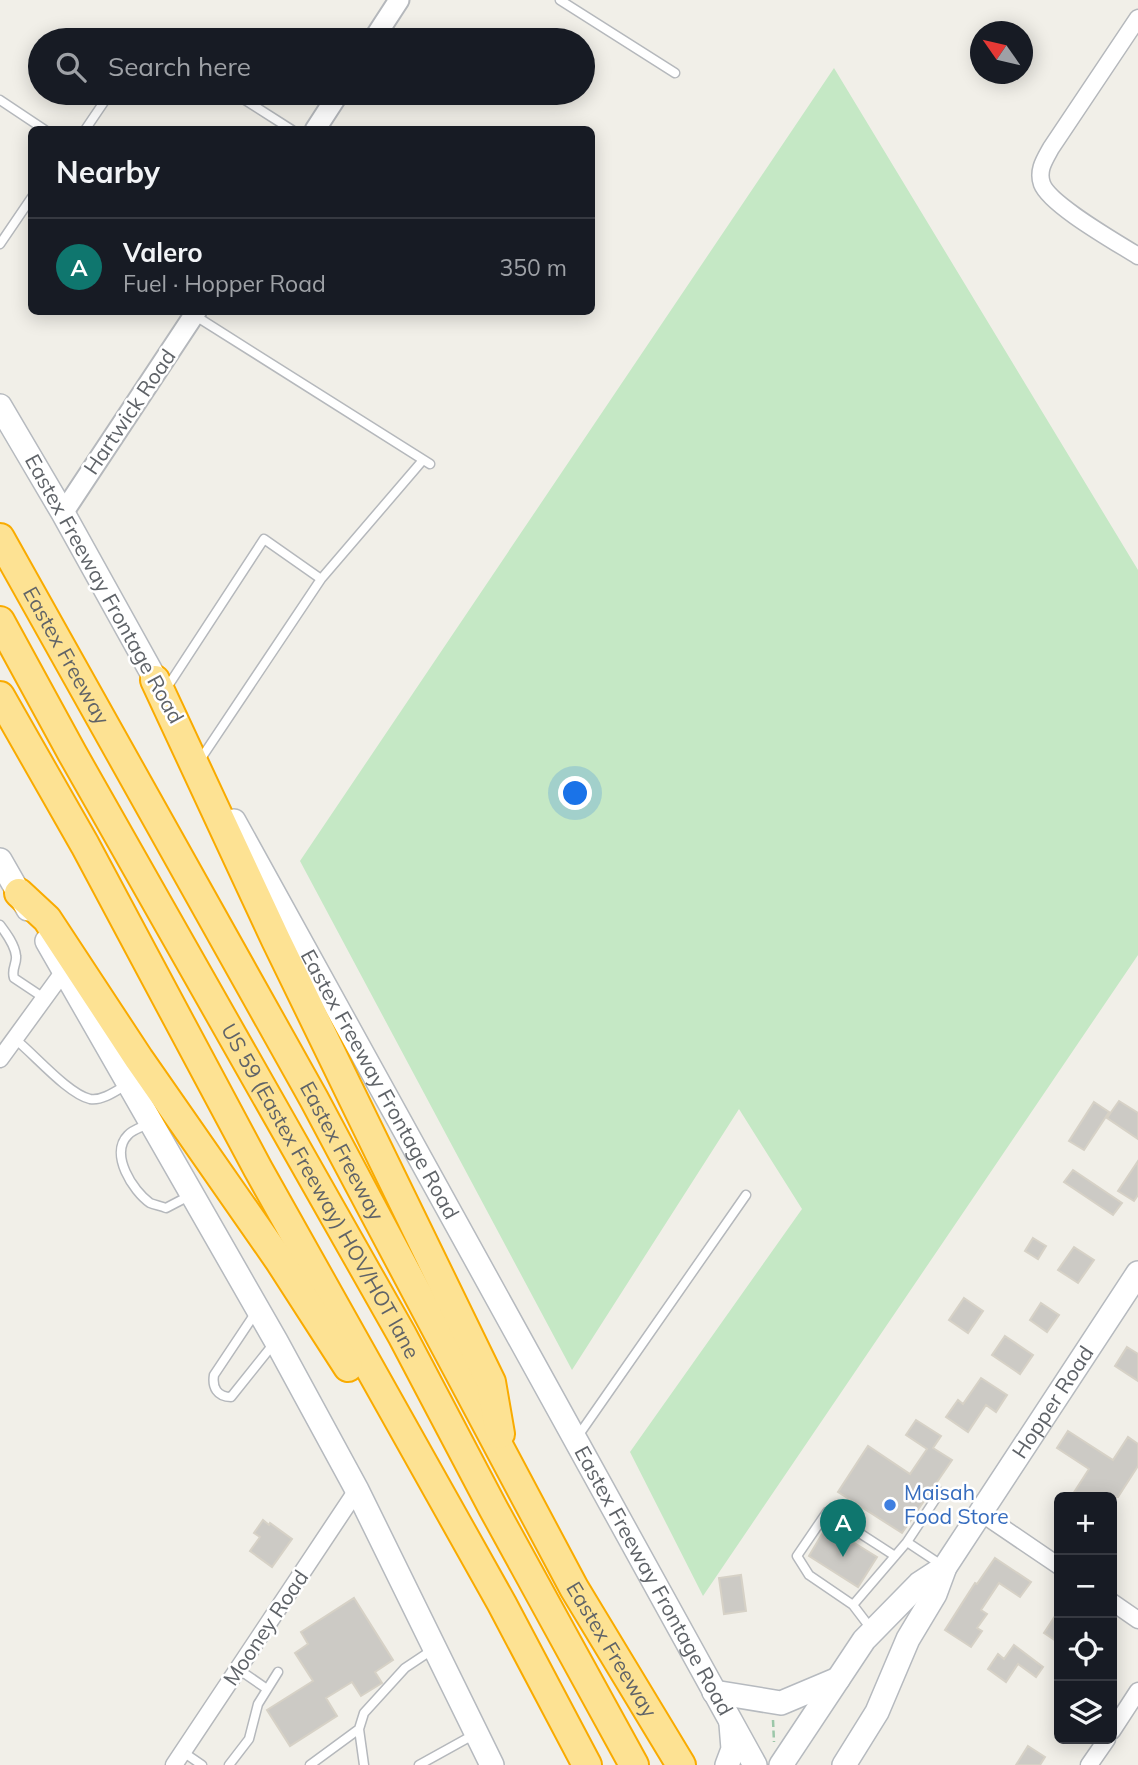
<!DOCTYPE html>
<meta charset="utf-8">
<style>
:root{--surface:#171b24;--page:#20242c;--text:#f1f3f6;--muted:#9ea1a6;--line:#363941;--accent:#0f766e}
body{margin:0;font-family:Mulish,sans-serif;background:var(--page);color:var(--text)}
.controls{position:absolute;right:21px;bottom:21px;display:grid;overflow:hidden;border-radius:10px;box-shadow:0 4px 18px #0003}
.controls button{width:63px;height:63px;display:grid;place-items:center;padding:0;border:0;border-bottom:2px solid var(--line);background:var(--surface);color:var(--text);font:35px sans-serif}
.compass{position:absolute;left:970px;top:21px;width:63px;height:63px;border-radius:50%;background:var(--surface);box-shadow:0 4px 18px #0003;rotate:304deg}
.you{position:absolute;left:576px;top:794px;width:24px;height:24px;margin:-18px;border:5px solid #fff;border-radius:50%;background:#1a73e8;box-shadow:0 0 0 10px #1a73e833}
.badge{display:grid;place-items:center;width:46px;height:46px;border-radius:50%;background:var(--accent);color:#fff;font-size:23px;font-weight:700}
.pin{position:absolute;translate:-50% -58px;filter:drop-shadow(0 2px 4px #0008)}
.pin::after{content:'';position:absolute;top:37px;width:24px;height:21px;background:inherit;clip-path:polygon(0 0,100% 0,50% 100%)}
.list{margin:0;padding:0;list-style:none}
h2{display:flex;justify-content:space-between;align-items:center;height:91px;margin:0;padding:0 28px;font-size:30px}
h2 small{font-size:23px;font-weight:400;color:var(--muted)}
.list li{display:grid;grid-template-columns:46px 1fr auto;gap:21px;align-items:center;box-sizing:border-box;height:98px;padding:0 28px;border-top:2px solid var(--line)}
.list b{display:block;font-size:26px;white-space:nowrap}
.list p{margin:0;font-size:23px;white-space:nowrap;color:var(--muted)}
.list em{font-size:23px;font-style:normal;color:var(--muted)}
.icon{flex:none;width:38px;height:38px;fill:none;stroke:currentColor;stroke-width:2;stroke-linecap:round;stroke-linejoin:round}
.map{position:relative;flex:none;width:1138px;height:1765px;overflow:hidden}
.search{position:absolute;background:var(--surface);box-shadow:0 4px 18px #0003;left:28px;top:28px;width:567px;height:77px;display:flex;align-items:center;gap:18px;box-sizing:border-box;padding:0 24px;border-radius:38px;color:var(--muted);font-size:26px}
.panel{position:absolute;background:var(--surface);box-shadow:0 4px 18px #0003;left:28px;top:126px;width:567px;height:189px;border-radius:10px}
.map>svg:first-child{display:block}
</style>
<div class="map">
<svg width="1138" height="1765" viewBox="0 0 1138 1765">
<rect width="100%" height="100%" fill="#f1efe8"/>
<!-- green -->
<path fill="#c5e8c5" d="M834,68L1138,570V955L703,1596L630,1452L802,1209L739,1109L572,1370L300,861Z"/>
<!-- building -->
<path fill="#cccac5" stroke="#d6d1c6" stroke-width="2" d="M1119,1101L1138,1113V1139L1107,1118Z
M1094,1102L1109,1112L1084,1150L1069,1141Z
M1138,1161V1195L1134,1201L1118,1191Z
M1073,1170L1122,1203L1113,1215L1064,1182Z
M1033,1238L1046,1246L1038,1259L1025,1251Z
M1074,1247L1094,1260L1078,1283L1058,1270Z
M964,1298L983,1311L968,1333L949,1320Z
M1041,1303L1059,1315L1047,1332L1030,1320Z
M1005,1336L1033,1355L1020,1374L992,1355Z
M1127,1347L1138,1354V1381L1115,1366Z
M981,1378L1007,1395L996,1412L986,1405L968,1432L946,1417L958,1400L963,1404Z
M916,1420L941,1436L933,1448L952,1460L902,1533L838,1492L868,1446L910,1474L927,1449L906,1435Z
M1068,1431L1113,1460L1128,1437L1138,1444V1466L1118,1497H1071L1089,1469L1057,1448Z
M263,1520L269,1525L270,1523L292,1539L272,1567L250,1551L260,1537L254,1533Z
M827,1526L877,1557L858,1587L809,1556Z
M995,1558L1031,1582L1020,1597L999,1583L981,1610L987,1614L977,1628L982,1631L971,1647L945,1630L975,1583L977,1584Z
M741,1575L746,1611L724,1614L719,1578Z
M354,1598L393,1660L375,1672L382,1683L361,1696L352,1682L326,1698L337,1716L290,1746L267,1710L313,1681L295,1653L308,1644L301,1632Z
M1059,1610V1643L1044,1633Z
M1014,1645L1043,1667L1036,1677L1018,1664L1006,1682L988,1669L998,1654L1004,1659Z
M1028,1746L1045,1757L1040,1765H1016Z"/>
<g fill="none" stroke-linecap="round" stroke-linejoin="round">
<defs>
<path id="service" d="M560,0L675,73
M234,93L292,130
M0,100L45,130
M85,130L110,93
M0,244L32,197
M194,315L430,464
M321,579L423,460
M166,689L264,539L321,579L200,760
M0,925C6,933 15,945 16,956C17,964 11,969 14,978L44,998
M15,1039C34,1054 68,1094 90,1099C102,1101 116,1091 126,1085
M148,1124C142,1127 132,1130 128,1135C109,1154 133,1191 150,1203C155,1205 161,1206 166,1208L189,1196
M256,1312L214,1375C212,1387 217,1397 231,1397L275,1342
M578,1436L746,1195
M907,1542L940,1492
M853,1605L809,1575L797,1556L827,1512L895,1556
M872,1630L853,1605L907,1542L943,1566
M238,1669L267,1689
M183,1752L202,1765
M229,1765L249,1739L258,1704L278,1672
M310,1765L359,1729
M364,1765L359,1729L364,1713L405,1668L432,1650
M419,1765L475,1734"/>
<path id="minor" d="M1138,18L1051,148C1045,159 1037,170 1042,184C1050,205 1116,242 1138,256
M0,1059L64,971
M981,1513L1059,1566
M1112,1602L1138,1620
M1112,1731L1138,1691
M174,1765L357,1490
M1089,1765L1107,1739"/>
<path id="tertiary" d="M373,40L399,0
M315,130L339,93
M63,513L196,312"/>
<g id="secondary">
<path d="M0,406L63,513L163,693"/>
<path id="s1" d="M234,821L755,1765"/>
<path d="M0,860L28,909"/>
<path d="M47,941L276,1341L357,1490L492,1765"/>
<path d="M714,1692L781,1703L838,1679"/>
<path d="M727,1765L733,1749L731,1724"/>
<path d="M781,1765L864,1640L919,1584L945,1567"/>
<path id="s2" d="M844,1765L877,1712L908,1639L935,1594L945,1567L1138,1273"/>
</g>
<g id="motorway">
<path id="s3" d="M0,538L314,1099L574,1588L681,1765"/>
<path id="s4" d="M0,621L72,753L402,1335L493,1508L634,1765"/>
<path d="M155,680L276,940L491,1382L500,1434"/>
<path d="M0,696L85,845L258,1169L502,1604L587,1765"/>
<path d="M19,893L47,919L139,1059L279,1260L348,1367"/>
</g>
</defs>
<!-- service casing -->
<use href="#service" stroke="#b5b8bc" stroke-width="11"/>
<!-- minor casing -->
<use href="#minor" stroke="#b5b8bc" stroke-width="19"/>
<!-- tertiary casing -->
<use href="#tertiary" stroke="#b5b8bc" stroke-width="23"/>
<!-- secondary casing -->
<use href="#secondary" stroke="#b6babf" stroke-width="26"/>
<!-- motorway casing -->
<use href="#motorway" stroke="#f9ab00" stroke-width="32"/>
<!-- path -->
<path stroke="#9cc7a9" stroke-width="2.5" stroke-dasharray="7 3.5" stroke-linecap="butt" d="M773,1720L774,1742"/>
<!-- service -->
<use href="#service" stroke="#fff" stroke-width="8"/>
<!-- minor -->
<use href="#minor" stroke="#fff" stroke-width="16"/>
<!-- tertiary -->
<use href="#tertiary" stroke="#fff" stroke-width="19"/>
<!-- secondary -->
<use href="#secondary" stroke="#fff" stroke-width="23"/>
<!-- motorway -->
<use href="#motorway" stroke="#fde293" stroke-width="28"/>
</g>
<!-- markers -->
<circle fill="#3f7fe0" stroke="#fff" stroke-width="2.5" cx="890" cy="1505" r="7"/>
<g text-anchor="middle" stroke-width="5" stroke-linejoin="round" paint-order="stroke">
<!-- street labels -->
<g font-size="21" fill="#5f6368" stroke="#fff">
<text transform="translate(130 412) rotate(-56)" y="7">Hartwick Road</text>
<text transform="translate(104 589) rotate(61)" y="7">Eastex Freeway Frontage Road</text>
<text dy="7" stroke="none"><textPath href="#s3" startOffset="135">Eastex Freeway</textPath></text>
<text dy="7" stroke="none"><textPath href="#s1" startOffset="301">Eastex Freeway Frontage Road</textPath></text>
<text dy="7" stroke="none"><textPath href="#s3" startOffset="702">Eastex Freeway</textPath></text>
<text dy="7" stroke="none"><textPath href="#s4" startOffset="654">US 59 (Eastex Freeway) HOV/HOT lane</textPath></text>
<text dy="7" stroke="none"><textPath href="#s2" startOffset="420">Hopper Road</textPath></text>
<text dy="7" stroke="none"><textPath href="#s1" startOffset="868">Eastex Freeway Frontage Road</textPath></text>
<text transform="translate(266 1628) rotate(-56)" y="7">Mooney Road</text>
<text dy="7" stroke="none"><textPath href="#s3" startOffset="1269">Eastex Freeway</textPath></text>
</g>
<!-- shop labels -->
<g font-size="21" fill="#366cbe" stroke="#fff" text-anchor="start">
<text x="904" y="1500">Maisah<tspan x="904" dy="24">Food Store</tspan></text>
</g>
</g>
</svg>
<div class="controls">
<button>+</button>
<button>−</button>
<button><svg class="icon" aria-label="locate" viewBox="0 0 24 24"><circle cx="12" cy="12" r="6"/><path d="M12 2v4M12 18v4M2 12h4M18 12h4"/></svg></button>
<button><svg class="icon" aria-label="layers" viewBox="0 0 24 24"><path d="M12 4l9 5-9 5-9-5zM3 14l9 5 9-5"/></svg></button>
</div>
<svg class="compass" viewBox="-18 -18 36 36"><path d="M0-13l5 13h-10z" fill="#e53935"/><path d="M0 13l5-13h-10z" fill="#9ea1a6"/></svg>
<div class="you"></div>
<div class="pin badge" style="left:843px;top:1557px">A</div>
<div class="search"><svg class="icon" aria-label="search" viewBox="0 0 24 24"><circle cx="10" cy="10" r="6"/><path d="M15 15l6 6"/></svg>Search here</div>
<section class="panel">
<h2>Nearby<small></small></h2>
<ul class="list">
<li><span class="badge">A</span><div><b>Valero</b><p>Fuel · Hopper Road</p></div><em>350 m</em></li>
</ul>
</section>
</div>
